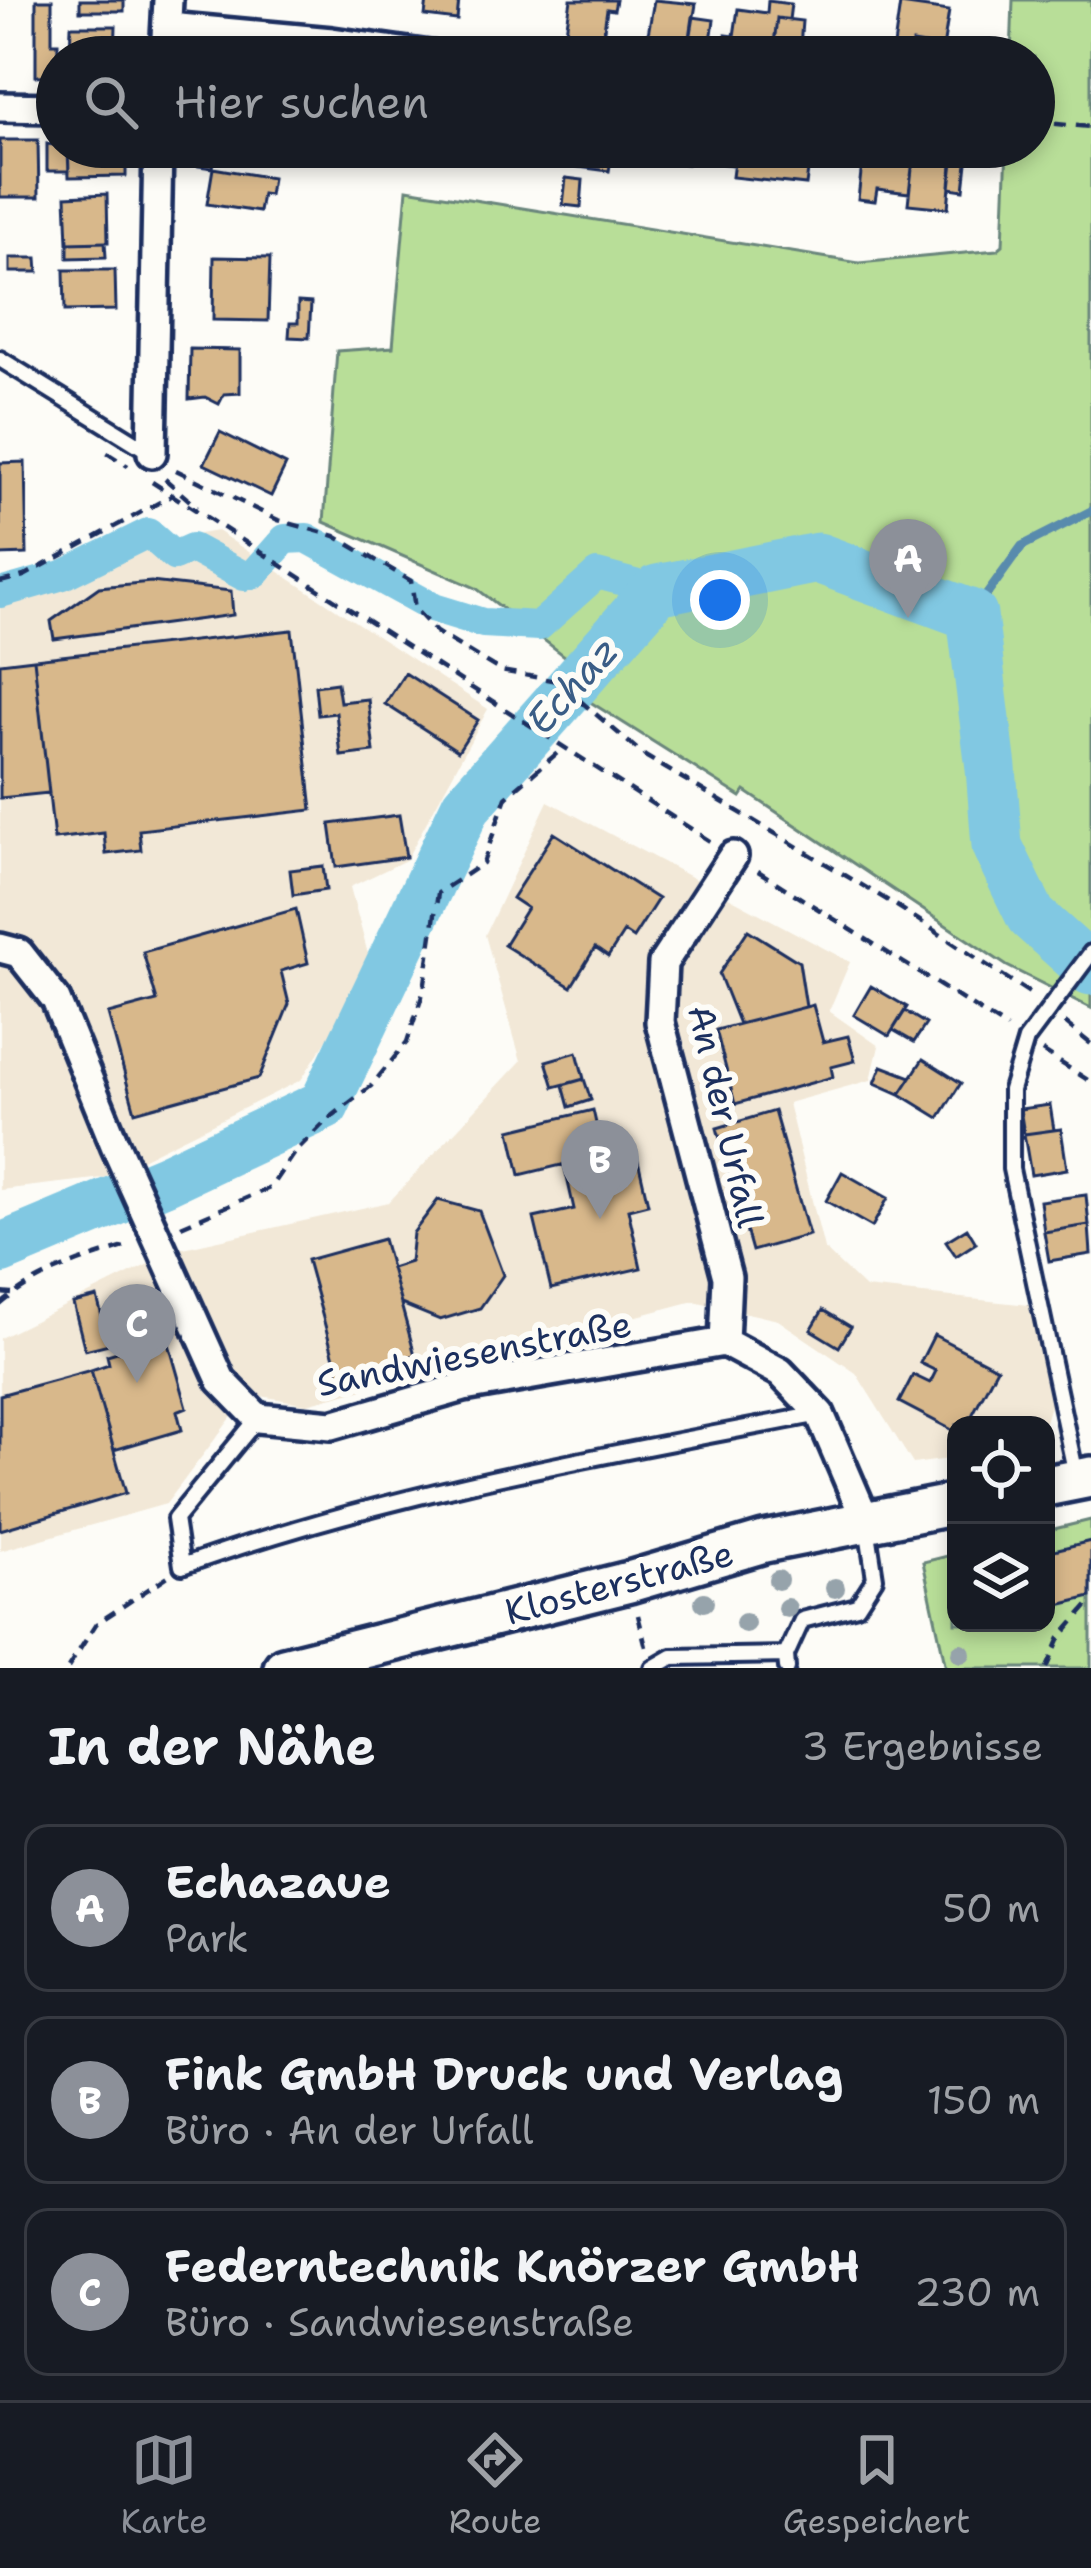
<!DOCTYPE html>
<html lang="de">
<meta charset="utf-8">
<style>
:root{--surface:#171b24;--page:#242831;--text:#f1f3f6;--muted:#9ea1a6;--line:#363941;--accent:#8c9099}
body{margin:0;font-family:"Shantell Sans",sans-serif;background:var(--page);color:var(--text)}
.controls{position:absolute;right:36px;bottom:36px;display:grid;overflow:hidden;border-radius:24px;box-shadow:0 6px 18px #0003}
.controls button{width:108px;height:108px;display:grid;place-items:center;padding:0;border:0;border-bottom:3px solid var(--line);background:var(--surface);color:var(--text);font:60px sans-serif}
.you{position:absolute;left:720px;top:600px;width:42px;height:42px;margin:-30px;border:9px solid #fff;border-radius:50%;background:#1a73e8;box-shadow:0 0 0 18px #1a73e833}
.badge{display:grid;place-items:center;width:78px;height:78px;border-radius:50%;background:var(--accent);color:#fff;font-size:39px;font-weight:700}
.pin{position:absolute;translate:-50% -99px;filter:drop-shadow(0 3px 6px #0008)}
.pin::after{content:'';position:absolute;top:63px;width:42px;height:36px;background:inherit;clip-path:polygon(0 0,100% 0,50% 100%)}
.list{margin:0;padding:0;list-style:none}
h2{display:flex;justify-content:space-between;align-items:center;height:156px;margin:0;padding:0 48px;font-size:51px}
h2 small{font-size:39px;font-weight:400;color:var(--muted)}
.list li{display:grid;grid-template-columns:78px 1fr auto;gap:36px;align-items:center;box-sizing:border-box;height:168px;margin:0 24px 24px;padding:0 24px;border:3px solid var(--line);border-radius:24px}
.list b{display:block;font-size:45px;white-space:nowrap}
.list p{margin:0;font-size:39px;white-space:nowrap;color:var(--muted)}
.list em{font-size:39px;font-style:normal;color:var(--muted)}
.icon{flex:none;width:66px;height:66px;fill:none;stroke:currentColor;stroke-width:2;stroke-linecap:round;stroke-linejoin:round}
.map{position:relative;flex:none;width:1091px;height:1668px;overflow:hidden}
.search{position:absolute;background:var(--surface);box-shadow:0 6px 18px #0003;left:36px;right:36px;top:36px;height:132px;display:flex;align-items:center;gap:30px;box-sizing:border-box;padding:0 42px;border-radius:66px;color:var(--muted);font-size:45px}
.sheet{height:732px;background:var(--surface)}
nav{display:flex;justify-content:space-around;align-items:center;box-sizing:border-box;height:168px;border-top:3px solid var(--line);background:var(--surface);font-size:33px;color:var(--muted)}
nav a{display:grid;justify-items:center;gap:6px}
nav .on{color:var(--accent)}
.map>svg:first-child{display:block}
</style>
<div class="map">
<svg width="1091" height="1668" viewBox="0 0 1091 1668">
<rect width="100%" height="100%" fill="#fdfcf7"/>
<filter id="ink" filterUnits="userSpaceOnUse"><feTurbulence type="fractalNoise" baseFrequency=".00833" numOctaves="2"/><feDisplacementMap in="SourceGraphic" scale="24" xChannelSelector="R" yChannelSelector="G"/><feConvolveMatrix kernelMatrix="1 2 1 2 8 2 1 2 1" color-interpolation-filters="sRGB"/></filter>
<g filter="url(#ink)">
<!-- built -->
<path fill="#f2e8d7" d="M217,531L488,709L406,860L350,887L372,969L301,1080L103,1178L0,1190V605L159,541Z
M548,801L850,962L829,1011L879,1046L871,1080L788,1103L824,1249L865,1288L1029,1305L1051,1402L1044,1425H956V1458L913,1464L856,1373L778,1320L694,1301L307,1404L249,1394L166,1504L0,1551V1338L179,1249L389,1202L521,1061L485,935Z"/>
<!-- green -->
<path fill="#b8de98" stroke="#6a867b" stroke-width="3" d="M1013,0H1091V1008L1007,966L745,791L741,797L576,693L600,683L476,588L324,522L337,351L393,347L407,189L859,263L997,250L1003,245L1007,147H1034V57H1011Z
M1091,1520V1668H946L923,1562L956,1554V1623H1046V1531Z"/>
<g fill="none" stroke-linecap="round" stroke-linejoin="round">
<!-- stream -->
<path stroke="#588bad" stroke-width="9" d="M972,615L1022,546L1091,511"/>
<!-- canal -->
<path stroke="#81c8e2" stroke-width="30" d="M0,593L63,575L148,533L174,556L192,548L244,576L255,573L285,539L307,538L434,608L483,623L539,626L597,574L657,590"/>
<!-- river -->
<path stroke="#81c8e2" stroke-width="51" d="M0,1249L167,1179L324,1105L466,806L657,590L818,558L972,615L991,768L997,846L1031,916L1091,970"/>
</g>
<!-- building -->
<path fill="#d8b88b" stroke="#1b2f5e" stroke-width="3" d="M36,0H52V43H58L57,75L36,76Z
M80,0H124V11H80Z
M427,0H459L457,20L425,16Z
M571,0H616L614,10L607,9L602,43L565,37Z
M654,0L696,4L688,52L646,46Z
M768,1L791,4L789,20L777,18L774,44H768L767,57H723L726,35L734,36L738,9L767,13Z
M900,4L949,11L943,48L913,43L912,49L894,46Z
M693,17L714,20L709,55L688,52Z
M777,18L802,21L800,47L774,44Z
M71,26H116L115,57H70Z
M0,140H38L39,197H0Z
M47,144L68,147L69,171H47Z
M68,147H126V176L69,177Z
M188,147H216L213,168L185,164Z
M580,147H613L609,171L578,167Z
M647,147H689L687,164L646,159Z
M712,147H736L733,165L710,162Z
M736,147H811L806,185L732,177Z
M954,152L968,154L964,190L950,188Z
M863,155L913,160L909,193L877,189L875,201L858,199Z
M913,160L952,164L948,208L908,204Z
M213,168L272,178L269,195L262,194L259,212L207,204Z
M566,178L583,180L581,207L563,205Z
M107,194L108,242L68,243L66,196Z
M105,242L106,257L68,258V243Z
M214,257L270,258L268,321L213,320Z
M10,258H37L38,272H10Z
M64,270H115L116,310L65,311Z
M298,302L311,303L309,338L289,337L290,323H298Z
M190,349L240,350V393L224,394L219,404L205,397L189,399Z
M220,432L286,465L271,496L204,464Z
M25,462L27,554L0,555V463Z
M151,582L231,591L233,615L54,639L51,621L99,587Z
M292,630L312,810L139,830L141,850L106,854L104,833L54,839L34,659Z
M34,659L49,793L0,798V663Z
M405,673L478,720L458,751L385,704Z
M337,683L340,702L368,699L374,752L341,756L336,713L318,715L315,686Z
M399,815L406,857L336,867L330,824Z
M554,833L658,899L633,938L624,932L608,957L595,948L571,987L504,945L527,908L512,898Z
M323,866L326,890L293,895L290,870Z
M296,909L308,963L281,971L289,1004L259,1078L135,1112L108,1014L157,1001L143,952Z
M748,930L799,962L806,1007L739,1024L719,974Z
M871,986L907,1007L889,1036L854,1015Z
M813,1005L823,1042L848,1036L855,1061L831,1067L833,1077L735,1104L716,1030Z
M905,1011L926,1024L914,1042L893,1030Z
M577,1052L584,1079L554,1087L546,1061Z
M923,1059L961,1083L939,1118L900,1094Z
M882,1066L911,1077L900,1094L875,1083Z
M584,1079L591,1100L569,1107L563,1085Z
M1050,1105L1054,1130L1024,1134L1020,1109Z
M593,1110L603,1155L520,1175L510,1130Z
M774,1111L809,1235L752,1251L717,1128Z
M1061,1129L1067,1169L1031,1175L1024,1134Z
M635,1147L648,1204L628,1209L641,1268L551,1289L534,1218L574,1209L564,1164Z
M842,1172L888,1198L872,1227L826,1201Z
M1086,1195L1089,1225L1044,1232L1040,1201Z
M438,1200L479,1211L503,1275L480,1308L440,1320L401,1304L391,1268L410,1262L413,1233Z
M1089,1225L1091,1254L1049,1261L1044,1232Z
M967,1228L976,1243L956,1256L946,1241Z
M383,1239L415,1355L339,1376L307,1260Z
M97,1297L109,1344L85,1350L73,1303Z
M823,1310L851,1327L839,1347L811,1330Z
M934,1335L997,1368L967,1425H956V1432L899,1402L913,1375L930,1383L936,1371L920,1363Z
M167,1337L187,1407L177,1411L182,1430L114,1450L91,1370L109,1364L107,1355Z
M91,1370L126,1493L0,1530V1395Z
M1091,1541V1597L1046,1608V1552Z"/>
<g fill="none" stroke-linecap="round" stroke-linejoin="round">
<defs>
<path id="service" d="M0,359L152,453
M258,1418L175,1519L182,1566C389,1492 605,1455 820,1414
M1076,1475L1011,1169V1090L1026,1040L1091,953
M653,1668L672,1657L786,1655
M787,1668L786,1655L802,1620L857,1606L875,1578L867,1526"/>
<path id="minor" d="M169,27L332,42L437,57
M165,57L168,0
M0,107L57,108
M152,453L158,147
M0,948L19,953L56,1000L115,1145L221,1380L258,1418L332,1425L464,1387L724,1342L780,1372L820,1414L866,1521
M724,1342L727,1277L660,1022L663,963L733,856"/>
<path id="secondary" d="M1046,1486L1091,1477
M284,1668L629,1582L764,1542L956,1504"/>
</defs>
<!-- service casing -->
<use href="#service" stroke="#1b2f5e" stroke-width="22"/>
<!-- minor casing -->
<use href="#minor" stroke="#1b2f5e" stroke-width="36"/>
<!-- secondary casing -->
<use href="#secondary" stroke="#1b2f5e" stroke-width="48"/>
<!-- path -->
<path stroke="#1b2f5e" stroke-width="4.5" stroke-dasharray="12 9" stroke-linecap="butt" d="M1034,122L1091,127
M107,453L128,466
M176,470L278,520L335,536L411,581L415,609L436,632L501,671L557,681L645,756L897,906L1034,996
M165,479L197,507
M152,482L713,843
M0,582L24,576L173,495
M758,871L1007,1028
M1065,1023L1091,1044
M1042,1051L1091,1082
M181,1226L270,1188L294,1153L326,1121L371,1086L407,1042L424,990L438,893L483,863L506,797L562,749
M0,1293L13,1294
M0,1305C39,1272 83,1260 131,1245
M638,1615L647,1651
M68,1668L96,1624L168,1576
M1047,1668L1060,1638L1091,1602"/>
<!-- service -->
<use href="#service" stroke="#fdfcf7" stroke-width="14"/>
<!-- minor -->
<use href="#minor" stroke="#fdfcf7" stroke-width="27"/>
<!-- secondary -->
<use href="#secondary" stroke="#fdfcf7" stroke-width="39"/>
</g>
<!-- trees -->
<g fill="#96a3ab">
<circle cx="778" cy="1580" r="10"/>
<circle cx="835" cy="1588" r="10"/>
<circle cx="704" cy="1602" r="10"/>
<circle cx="787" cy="1608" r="10"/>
<circle cx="745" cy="1623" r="10"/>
<circle cx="961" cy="1653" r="10"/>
</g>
</g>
<g text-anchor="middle" stroke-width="12" stroke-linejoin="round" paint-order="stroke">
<!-- street labels -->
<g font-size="36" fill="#1b2f5e" stroke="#fdfcf7">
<text transform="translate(726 1116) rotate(77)" y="13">An der Urfall</text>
<text transform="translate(474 1353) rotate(-11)" y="13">Sandwiesenstraße</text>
<text transform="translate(619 1582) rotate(-15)" y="13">Klosterstraße</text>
</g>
<!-- water labels -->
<g font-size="39" font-style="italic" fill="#3a5d86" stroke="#fdfcf7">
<text transform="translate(572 685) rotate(-48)" y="14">Echaz</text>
</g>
</g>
</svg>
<div class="controls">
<button><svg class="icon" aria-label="locate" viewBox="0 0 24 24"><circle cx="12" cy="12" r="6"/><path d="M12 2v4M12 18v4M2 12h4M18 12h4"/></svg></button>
<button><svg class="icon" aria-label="layers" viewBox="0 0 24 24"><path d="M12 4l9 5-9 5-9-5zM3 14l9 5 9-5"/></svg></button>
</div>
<div class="you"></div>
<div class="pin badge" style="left:908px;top:618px">A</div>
<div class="pin badge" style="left:600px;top:1219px">B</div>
<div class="pin badge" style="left:137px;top:1383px">C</div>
<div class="search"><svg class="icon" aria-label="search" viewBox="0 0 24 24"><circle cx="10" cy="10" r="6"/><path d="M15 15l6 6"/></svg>Hier suchen</div>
</div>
<section class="sheet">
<h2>In der Nähe<small>3 Ergebnisse</small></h2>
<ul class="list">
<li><span class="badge">A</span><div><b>Echazaue</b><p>Park</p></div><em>50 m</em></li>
<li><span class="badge">B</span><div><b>Fink GmbH Druck und Verlag</b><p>Büro · An der Urfall</p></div><em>150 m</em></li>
<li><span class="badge">C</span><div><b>Federntechnik Knörzer GmbH</b><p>Büro · Sandwiesenstraße</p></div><em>230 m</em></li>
</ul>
</section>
<nav>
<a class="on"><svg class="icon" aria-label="map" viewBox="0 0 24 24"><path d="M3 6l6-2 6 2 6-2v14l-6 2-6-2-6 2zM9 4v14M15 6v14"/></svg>Karte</a>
<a><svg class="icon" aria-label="directions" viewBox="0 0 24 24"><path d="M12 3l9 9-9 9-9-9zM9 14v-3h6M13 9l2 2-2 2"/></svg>Route</a>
<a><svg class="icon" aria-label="saved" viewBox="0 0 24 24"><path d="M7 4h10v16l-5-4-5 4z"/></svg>Gespeichert</a>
</nav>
